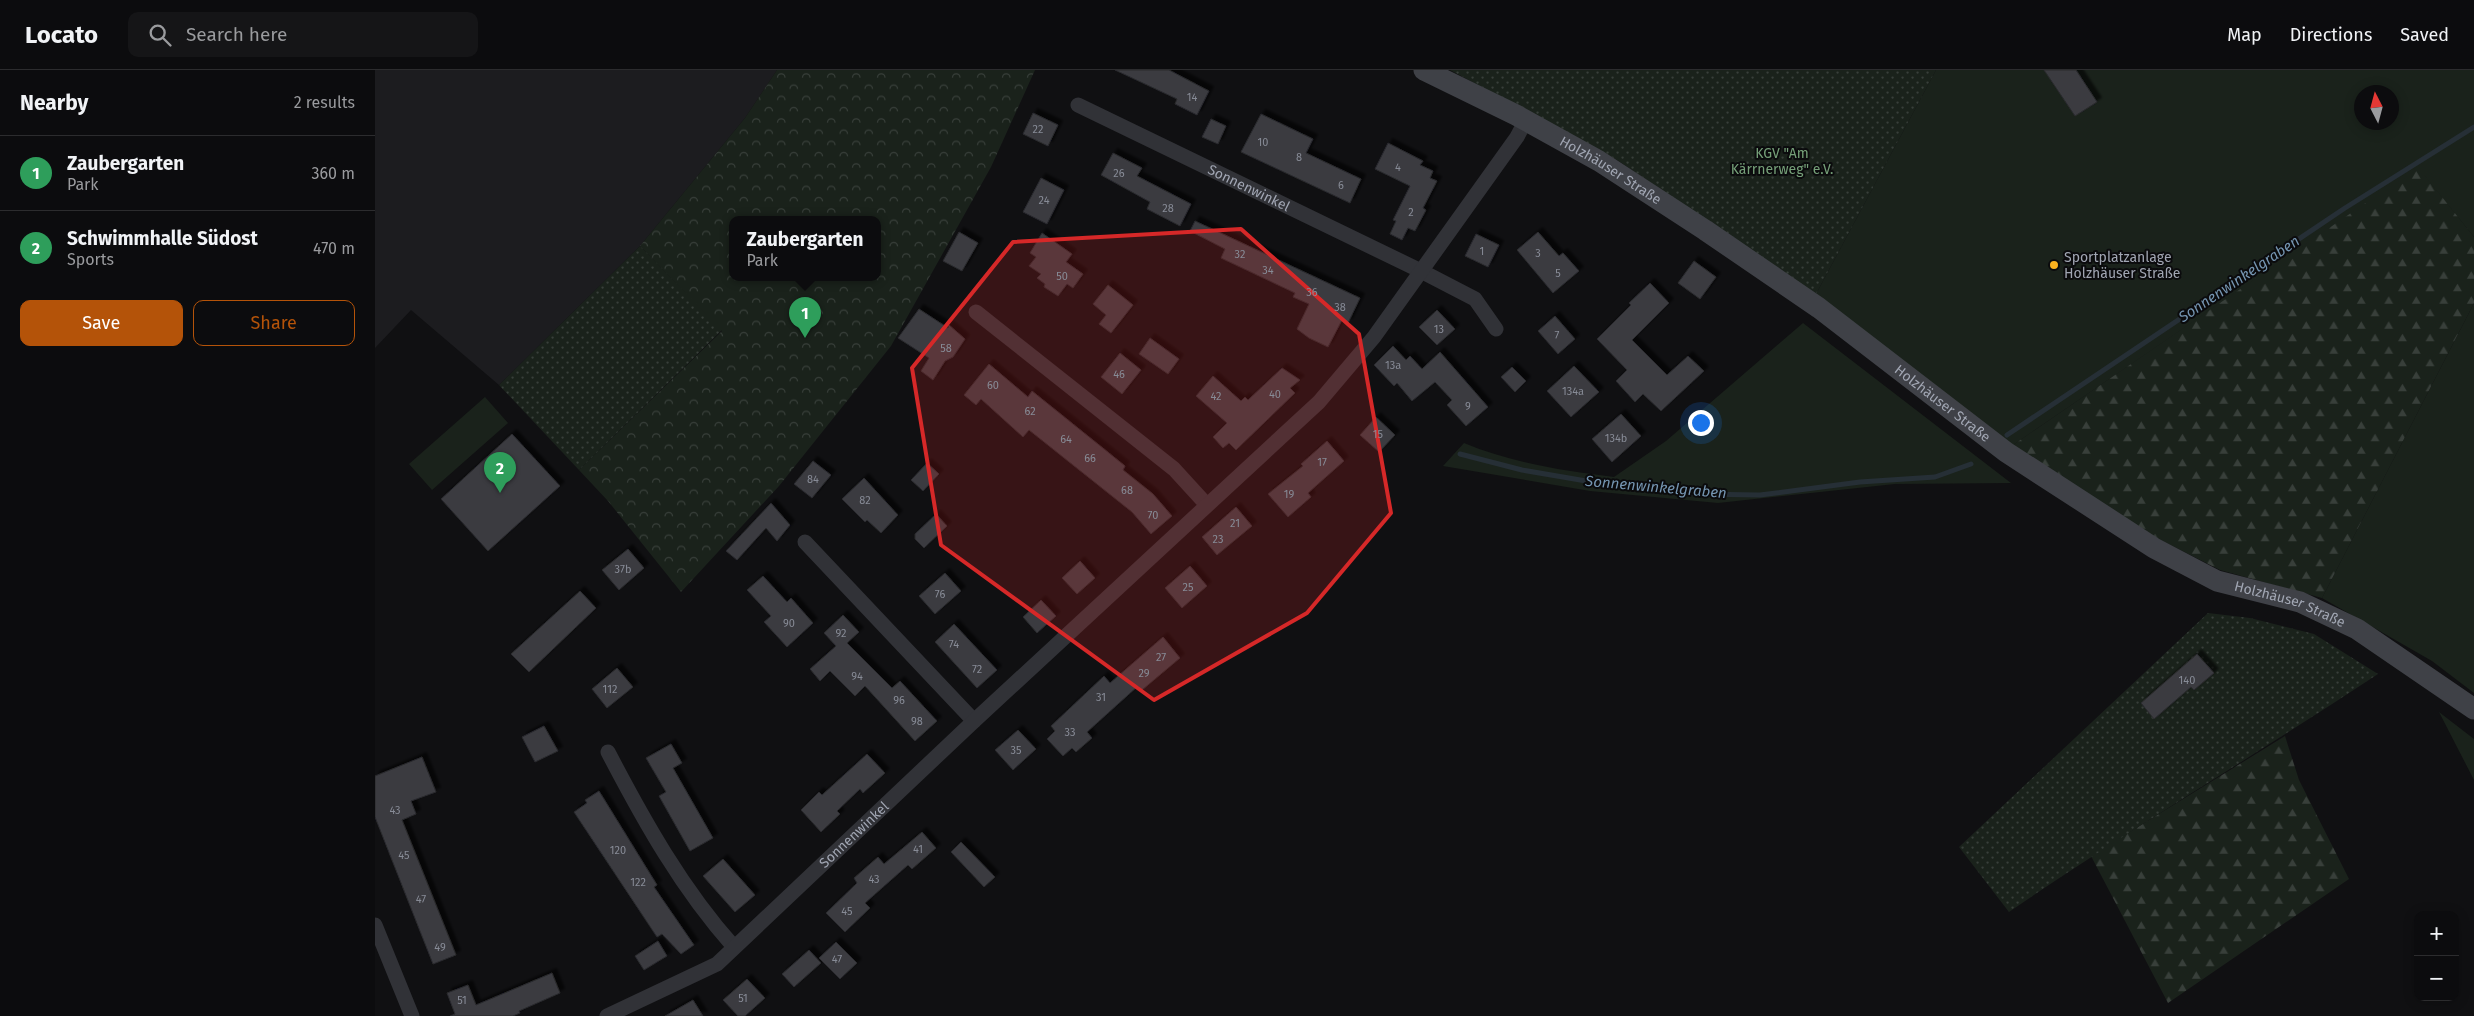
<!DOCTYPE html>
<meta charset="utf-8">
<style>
:root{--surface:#0c0c0e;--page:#151517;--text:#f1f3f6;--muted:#9a9b9e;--line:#2c2c2e;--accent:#b45309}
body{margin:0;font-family:"Fira Sans",sans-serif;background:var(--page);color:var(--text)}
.controls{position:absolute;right:15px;bottom:15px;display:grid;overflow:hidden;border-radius:10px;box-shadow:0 2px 12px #0003}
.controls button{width:45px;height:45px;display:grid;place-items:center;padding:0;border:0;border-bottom:1px solid var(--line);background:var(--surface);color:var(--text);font:25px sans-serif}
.compass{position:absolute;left:1979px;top:15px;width:45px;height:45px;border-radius:50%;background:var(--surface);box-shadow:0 2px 12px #0003;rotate:354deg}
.you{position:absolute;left:1325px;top:352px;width:18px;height:18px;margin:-12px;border:4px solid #fff;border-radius:50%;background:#1a73e8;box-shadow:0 0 0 8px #1a73e833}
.badge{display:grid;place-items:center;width:32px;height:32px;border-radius:50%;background:var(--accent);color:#fff;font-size:16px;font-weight:700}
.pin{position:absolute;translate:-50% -41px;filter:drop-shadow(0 1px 2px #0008)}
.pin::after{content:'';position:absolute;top:26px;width:18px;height:15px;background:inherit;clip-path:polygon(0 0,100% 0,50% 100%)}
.popup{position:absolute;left:354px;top:146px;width:152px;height:65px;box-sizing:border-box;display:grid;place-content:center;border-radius:10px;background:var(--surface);filter:drop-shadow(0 1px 4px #0005);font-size:16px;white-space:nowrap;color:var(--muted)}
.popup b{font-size:19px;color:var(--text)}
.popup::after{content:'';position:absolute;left:50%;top:100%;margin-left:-10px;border:10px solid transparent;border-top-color:var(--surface)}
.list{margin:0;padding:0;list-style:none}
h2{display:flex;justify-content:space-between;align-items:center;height:65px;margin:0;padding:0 20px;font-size:21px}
h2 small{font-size:16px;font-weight:400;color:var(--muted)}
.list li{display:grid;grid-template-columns:32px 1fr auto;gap:15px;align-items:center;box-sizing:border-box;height:75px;padding:0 20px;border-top:1px solid var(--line)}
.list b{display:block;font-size:19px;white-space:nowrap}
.list p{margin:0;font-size:16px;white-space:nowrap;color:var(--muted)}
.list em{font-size:16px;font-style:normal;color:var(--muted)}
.actions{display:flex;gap:10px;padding:15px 20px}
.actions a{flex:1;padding:11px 0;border:1px solid var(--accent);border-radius:10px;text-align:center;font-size:18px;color:var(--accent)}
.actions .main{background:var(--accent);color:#fff}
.icon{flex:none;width:28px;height:28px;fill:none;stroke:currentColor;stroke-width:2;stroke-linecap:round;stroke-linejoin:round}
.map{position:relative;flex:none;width:2099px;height:946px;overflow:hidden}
header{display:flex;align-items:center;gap:30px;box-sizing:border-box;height:70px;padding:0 25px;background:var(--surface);border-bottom:1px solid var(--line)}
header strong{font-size:24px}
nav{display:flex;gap:28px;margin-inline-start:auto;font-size:18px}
.search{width:350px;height:45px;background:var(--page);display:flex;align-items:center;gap:12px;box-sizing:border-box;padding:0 18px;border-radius:10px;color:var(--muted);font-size:19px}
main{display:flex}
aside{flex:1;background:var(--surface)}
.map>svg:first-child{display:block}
</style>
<header>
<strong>Locato</strong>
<div class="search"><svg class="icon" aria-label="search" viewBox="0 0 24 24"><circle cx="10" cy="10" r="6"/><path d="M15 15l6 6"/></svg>Search here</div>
<nav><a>Map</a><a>Directions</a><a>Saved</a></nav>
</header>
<main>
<aside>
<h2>Nearby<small>2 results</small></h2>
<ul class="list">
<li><span class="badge" style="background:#2e9e5b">1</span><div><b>Zaubergarten</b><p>Park</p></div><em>360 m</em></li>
<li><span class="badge" style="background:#2e9e5b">2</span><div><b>Schwimmhalle Südost</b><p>Sports</p></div><em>470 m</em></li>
</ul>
<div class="actions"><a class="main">Save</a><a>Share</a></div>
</aside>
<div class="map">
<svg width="2099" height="946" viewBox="0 0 2099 946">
<defs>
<pattern id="forest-firs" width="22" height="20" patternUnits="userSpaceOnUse" patternTransform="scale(1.25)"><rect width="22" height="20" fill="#1a221b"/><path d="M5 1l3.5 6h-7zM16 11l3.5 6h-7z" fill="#383f3a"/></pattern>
<pattern id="park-crowns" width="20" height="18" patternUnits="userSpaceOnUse" patternTransform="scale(1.25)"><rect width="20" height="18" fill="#1a221b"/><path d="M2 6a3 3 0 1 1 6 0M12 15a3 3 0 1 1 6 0" fill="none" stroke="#383f3a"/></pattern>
<pattern id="garden-dots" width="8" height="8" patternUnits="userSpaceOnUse" patternTransform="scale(1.25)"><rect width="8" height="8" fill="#1a221b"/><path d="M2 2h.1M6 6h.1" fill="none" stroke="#383f3a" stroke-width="1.8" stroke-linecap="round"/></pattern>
<filter id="shadow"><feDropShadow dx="4.5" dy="-4.5" stdDeviation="1" flood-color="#0009"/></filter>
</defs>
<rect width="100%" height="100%" fill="#101012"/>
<!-- built -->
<path fill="#1c1c1f" d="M0,0H402L370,48L265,176L124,315L36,240L0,278Z"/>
<!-- grass -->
<path fill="#1a221b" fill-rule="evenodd" d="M1561,0H2099V167L2043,98L1638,375L1441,224ZM1986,22H2016V52H1986Z
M2099,233V623L2057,591L1947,528Z
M1428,253L1636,413L1520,414L1343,433L1215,421L1068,396L1089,373C1137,393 1189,401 1239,407L1291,371Z
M110,327L133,353L57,420L34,394Z
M2064,642L2099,669V710Z"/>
<!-- forest -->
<path fill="url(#forest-firs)" d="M2043,97L2099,167V233L1947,528L1845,500L1774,464L1638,375Z
M1910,666L1924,710L1974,809L1793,933L1716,786Z"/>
<!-- park -->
<path fill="url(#park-crowns)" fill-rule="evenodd" d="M402,0H660L616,97L516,276L404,416L306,522L233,431L204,400L347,261L265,176L370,48ZM358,149H502V207H358Z"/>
<!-- garden -->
<path fill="url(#garden-dots)" d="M1075,0H1561L1441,224L1242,90Z
M265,176L347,260L204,400L124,315Z
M1833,543L1875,548L1939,564L2003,604C1881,685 1755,759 1634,842L1584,777Z"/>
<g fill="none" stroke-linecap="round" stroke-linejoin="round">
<!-- stream -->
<path stroke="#262f36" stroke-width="5" d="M1632,365L1970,138L2099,57
M1085,384L1147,400L1223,413L1322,424L1385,425L1485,412L1560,407L1596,394"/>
</g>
<!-- building -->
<path fill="#3a3b3f" stroke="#2a2a2e" filter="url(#shadow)" d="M740,0H794L834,21L822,45L800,34L802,29Z
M1669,0H1701L1722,32L1700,46Z
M658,43L683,55L673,76L648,64Z
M886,44L938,69L931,83L986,109L975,133L866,82Z
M836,49L851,56L843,74L827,67Z
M1013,73L1048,91L1045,95L1058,101L1055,108L1062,111L1048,138L1051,140L1040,161L1033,158L1027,170L1015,164L1021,151L1018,150L1035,116L1000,99Z
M738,83L767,98L762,106L816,134L805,156L772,139L775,132L726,105Z
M666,108L689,120L672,154L648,142Z
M820,151L985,228L973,253L967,250L953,277L934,268L922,259L934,234L918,227L920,223L846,188L850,179L815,161Z
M584,162L603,173L587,201L568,191Z
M1163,162L1184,186L1188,183L1204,201L1178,223L1142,180Z
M667,163L697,184L691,192L708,204L698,218L692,214L683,226L669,217L670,214L662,208L666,204L654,196L661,187L655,183Z
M1101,164L1124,175L1113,197L1090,186Z
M1319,191L1341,207L1325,229L1303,213Z
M1275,213L1294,233L1257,270L1292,305L1313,286L1329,301L1286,341L1268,324L1260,332L1241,311L1252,300L1222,269L1256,235L1254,233Z
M733,215L758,235L736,263L724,254L731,245L718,234Z
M544,239L573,258L574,255L590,269L578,287L570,291L558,310L546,301L554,288L523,268Z
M1062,240L1080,259L1062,275L1044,257Z
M1180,246L1200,269L1183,284L1163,261Z
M775,268L804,289L793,304L764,284Z
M1018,276L1031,290L1035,286L1047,299L1065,282L1113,337L1091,356L1072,335L1077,330L1060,312L1037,331L1022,313L1019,316L999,295Z
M745,283L766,300L747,324L726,307Z
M614,294L653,327L657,321L734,383L750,396L748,400L778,424L797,446L776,464L757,442L654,360L648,367L606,329L601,335L589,325Z
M1199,296L1224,322L1196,347L1172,321Z
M1137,297L1151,311L1140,322L1126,307Z
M907,298L925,310L915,318L920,323L861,380L854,373L848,378L838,367L852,353L821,326L838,306L866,331L870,327L873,330Z
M1246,344L1266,366L1237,392L1217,369Z
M1001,347L1020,365L1004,382L985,365Z
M137,364L185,416L113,481L66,429Z
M952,371L969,391L933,423L936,427L913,447L893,424L928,396L926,394Z
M438,391L456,405L437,428L419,414Z
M552,393L564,404L548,421L536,410Z
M489,408L523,445L506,463L492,450L490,452L467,429Z
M396,433L415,455L402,471L391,458L362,490L351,481Z
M861,437L877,456L842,485L827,467Z
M561,444L572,456L549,478L540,469V464Z
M253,479L269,498L244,520L227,500Z
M705,491L720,508L702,524L687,508Z
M815,496L832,516L807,538L790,518Z
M570,503L586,521L560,544L544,526Z
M388,506L412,532L416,528L438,553L412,577L389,552L396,546L372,520Z
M205,521L221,538L154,602L136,584Z
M666,530L681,546L662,563L648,547Z
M468,545L484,562L472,573L517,618L525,611L562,651L540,671L490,616L480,626L455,601L445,611L435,599L461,576L449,563Z
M579,554L622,600L602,618L560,572Z
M788,567L805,588L767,620L763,616L712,662L717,668L701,682L697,678L688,686L672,669L680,661L676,656L729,606L735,613Z
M1822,584L1839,603L1819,620L1816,617L1779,649L1766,633Z
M242,598L258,617L232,638L217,619Z
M169,656L183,681L160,692L147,667Z
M643,660L661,679L638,700L620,680Z
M296,674L307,693L298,698L338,768L315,781L284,726L291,722L271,688Z
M492,684L510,703L488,723L485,719L462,741L465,744L446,762L426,740L444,722L447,725Z
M47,687L61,722L36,731L41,744L27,750L81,885L58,894L0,747V706Z
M224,721L282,815L279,817L319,875L306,884L287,864L282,867L199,742L212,733L210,730Z
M547,762L561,778L537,799L533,795L490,833L495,838L470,862L451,843L482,813L479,808L503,787L509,794Z
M586,772L620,807L609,817L576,782Z
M348,789L380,825L360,842L328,806Z
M283,871L292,886L269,900L260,886Z
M461,872L482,893L465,909L444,888Z
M434,880L446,893L419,917L407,904Z
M177,903L185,923L144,941L145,943L138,946H75L80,944L72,923L93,915L101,935Z
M372,909L390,928L370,946H363L348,930Z
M318,930L328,946H290Z"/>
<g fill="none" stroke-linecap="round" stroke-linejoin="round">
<!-- minor -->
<g stroke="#313237" stroke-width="15">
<path id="s1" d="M703,35L1046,201L1100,229L1121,259"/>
<path d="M601,242L799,399L831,434"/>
<path d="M430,472L599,651"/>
<path d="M233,682C269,751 307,819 359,877"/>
<path d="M0,855L37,946"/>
<path id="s2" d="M232,946L342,894L599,651L944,332L999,267L1142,67L1151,50"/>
</g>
<!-- secondary -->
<path stroke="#3f4147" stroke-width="21" id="s3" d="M1049,0L1141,45L1224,91L1330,160L1444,238L1631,382L1779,478L1842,511L1925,532L1982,559L2099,639"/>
</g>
<!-- marked area -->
<path fill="#d62828" fill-opacity="0.2" stroke="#d62828" stroke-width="4" stroke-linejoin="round" d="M866,159L984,264L1016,443L932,543L779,630L566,475L537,298L638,172Z"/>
<!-- markers -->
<circle fill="#fbb11f" stroke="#0b0b0d" stroke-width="2" cx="1679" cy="195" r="5"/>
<g text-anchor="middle" stroke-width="4" stroke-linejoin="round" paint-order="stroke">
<!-- number labels -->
<g font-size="11" fill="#878b96">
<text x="817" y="31">14</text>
<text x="663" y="63">22</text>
<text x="888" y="76">10</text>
<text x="924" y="91">8</text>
<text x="1023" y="101">4</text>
<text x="744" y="107">26</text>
<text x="966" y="119">6</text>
<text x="669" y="134">24</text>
<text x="793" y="142">28</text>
<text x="1036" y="146">2</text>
<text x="1107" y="185">1</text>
<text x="1163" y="187">3</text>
<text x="865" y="188">32</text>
<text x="893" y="204">34</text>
<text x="1183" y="207">5</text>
<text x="687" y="210">50</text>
<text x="937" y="226">36</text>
<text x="965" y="241">38</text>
<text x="1064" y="263">13</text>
<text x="1182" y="269">7</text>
<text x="571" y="282">58</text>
<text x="1018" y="299">13a</text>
<text x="744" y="308">46</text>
<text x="618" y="319">60</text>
<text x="1198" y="325">134a</text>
<text x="900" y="328">40</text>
<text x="841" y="330">42</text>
<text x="1093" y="340">9</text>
<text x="655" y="345">62</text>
<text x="1003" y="368">15</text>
<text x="1241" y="372">134b</text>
<text x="691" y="373">64</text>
<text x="715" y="392">66</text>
<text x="947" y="396">17</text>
<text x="438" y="413">84</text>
<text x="752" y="424">68</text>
<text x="914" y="428">19</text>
<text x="490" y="434">82</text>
<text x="778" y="449">70</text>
<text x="860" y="457">21</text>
<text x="843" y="473">23</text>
<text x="248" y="503">37b</text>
<text x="813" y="521">25</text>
<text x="565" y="528">76</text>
<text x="414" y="557">90</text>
<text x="466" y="567">92</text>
<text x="579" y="578">74</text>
<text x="786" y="591">27</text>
<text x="602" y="603">72</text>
<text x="769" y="607">29</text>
<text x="482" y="610">94</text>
<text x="1812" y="614">140</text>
<text x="235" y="623">112</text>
<text x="726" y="631">31</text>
<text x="524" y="634">96</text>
<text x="542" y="655">98</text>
<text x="695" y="666">33</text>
<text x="641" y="684">35</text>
<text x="20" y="744">43</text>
<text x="543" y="783">41</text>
<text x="243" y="784">120</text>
<text x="29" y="789">45</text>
<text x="499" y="813">43</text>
<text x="263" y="816">122</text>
<text x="46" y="833">47</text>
<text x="472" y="845">45</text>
<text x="65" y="881">49</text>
<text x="462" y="893">47</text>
<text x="368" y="932">51</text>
<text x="87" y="934">51</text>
</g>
<!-- park labels -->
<g font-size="14" fill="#76a079" stroke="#0b0b0d">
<text x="1407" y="88">KGV "Am<tspan x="1407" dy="16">Kärrnerweg" e.V.</tspan></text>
</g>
<!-- street labels -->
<g font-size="14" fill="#a1a6b3" stroke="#0b0b0d">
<text dy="5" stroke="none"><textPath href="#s3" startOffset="212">Holzhäuser Straße</textPath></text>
<text dy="5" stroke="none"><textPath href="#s1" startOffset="190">Sonnenwinkel</textPath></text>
<text dy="5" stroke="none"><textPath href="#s3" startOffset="618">Holzhäuser Straße</textPath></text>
<text dy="5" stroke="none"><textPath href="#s3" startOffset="1022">Holzhäuser Straße</textPath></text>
<text dy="5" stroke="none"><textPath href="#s2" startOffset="310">Sonnenwinkel</textPath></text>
</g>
<!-- poi labels -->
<g font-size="14" fill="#a1a6b3" stroke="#0b0b0d" text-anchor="start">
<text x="1689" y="192">Sportplatzanlage<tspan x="1689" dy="16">Holzhäuser Straße</tspan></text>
</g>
<!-- water labels -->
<g font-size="15" font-style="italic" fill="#7595b1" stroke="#0b0b0d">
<text transform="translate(1864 209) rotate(-34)" y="5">Sonnenwinkelgraben</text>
<text transform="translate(1281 417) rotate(5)" y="5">Sonnenwinkelgraben</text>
</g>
</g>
</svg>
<div class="controls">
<button>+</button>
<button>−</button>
</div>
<svg class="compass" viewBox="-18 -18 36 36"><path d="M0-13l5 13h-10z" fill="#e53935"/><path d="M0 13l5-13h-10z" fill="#9a9b9e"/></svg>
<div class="you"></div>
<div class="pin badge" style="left:430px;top:268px;background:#2e9e5b">1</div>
<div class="popup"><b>Zaubergarten</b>Park</div>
<div class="pin badge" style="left:125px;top:423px;background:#2e9e5b">2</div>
</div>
</main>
